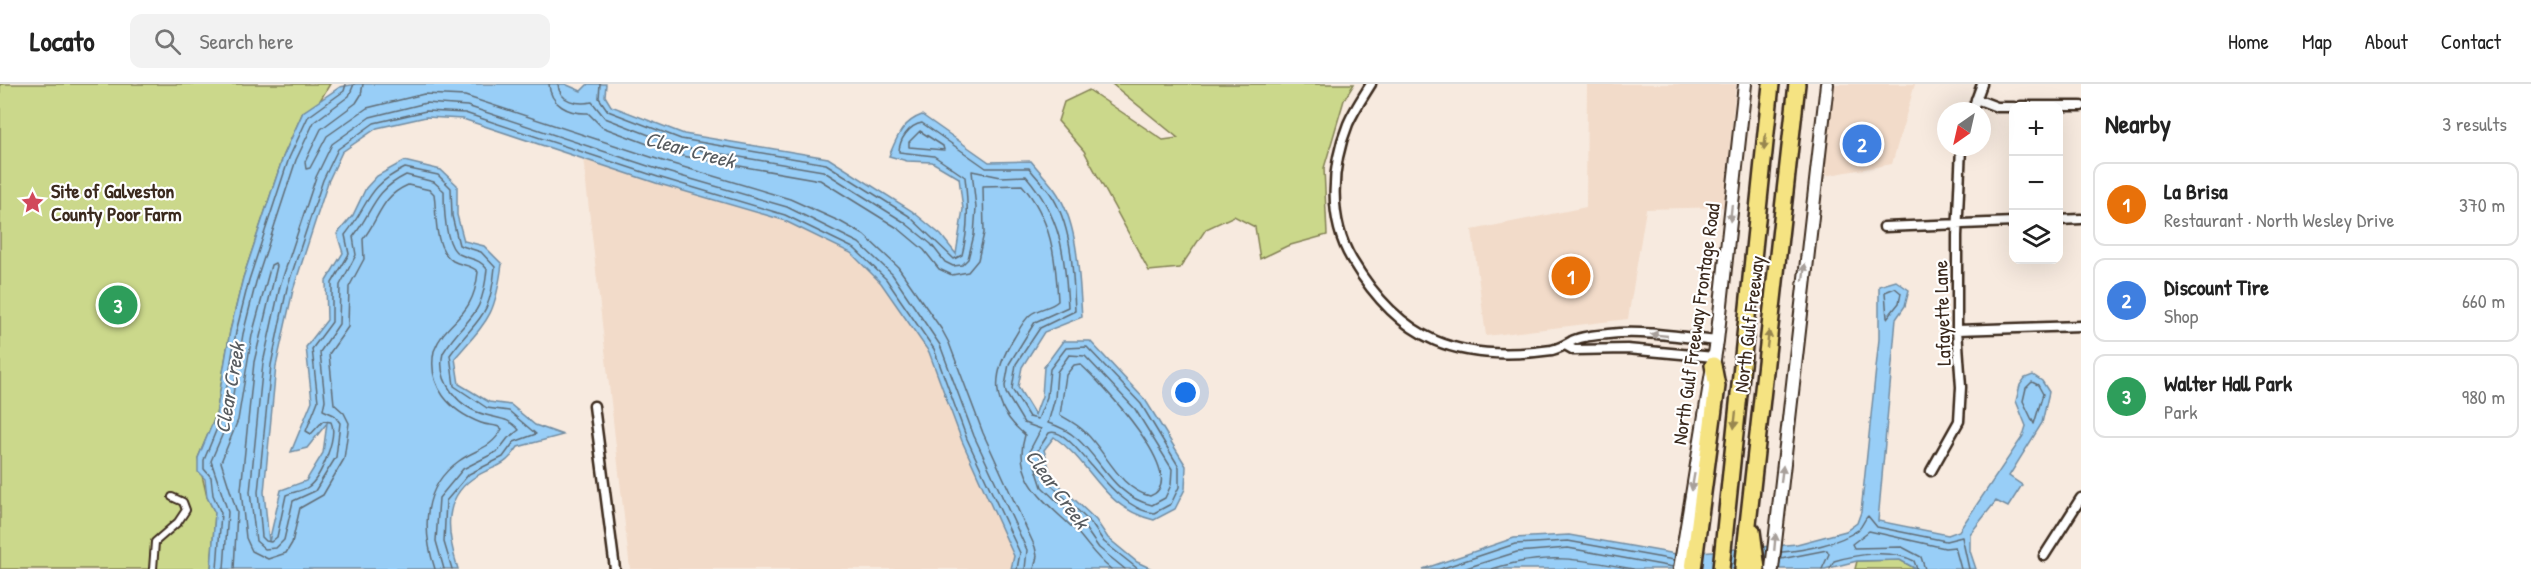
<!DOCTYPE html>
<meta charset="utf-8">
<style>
:root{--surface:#fff;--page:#f2f2f2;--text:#222;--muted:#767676;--line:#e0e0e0;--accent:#d1495b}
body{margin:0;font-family:"Patrick Hand",sans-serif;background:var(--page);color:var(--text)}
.controls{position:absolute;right:18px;top:18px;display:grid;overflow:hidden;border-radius:12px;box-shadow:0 6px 24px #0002}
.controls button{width:54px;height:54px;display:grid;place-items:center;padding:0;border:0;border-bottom:2px solid var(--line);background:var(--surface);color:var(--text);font:30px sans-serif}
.compass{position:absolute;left:1937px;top:18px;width:54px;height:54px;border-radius:50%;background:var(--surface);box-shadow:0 6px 24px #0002;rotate:214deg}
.you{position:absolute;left:1186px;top:309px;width:21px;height:21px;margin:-15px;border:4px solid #fff;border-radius:50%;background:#1a73e8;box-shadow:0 0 0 9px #1a73e833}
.badge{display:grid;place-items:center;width:39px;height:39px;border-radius:50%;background:var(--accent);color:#fff;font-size:20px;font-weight:700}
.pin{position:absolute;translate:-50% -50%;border:3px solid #fff;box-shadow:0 2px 6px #0006}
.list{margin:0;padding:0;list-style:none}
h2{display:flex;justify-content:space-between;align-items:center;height:78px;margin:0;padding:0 24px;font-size:26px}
h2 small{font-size:20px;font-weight:400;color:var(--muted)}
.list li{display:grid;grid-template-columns:39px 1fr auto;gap:18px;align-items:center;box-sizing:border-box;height:84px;margin:0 12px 12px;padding:0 12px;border:2px solid var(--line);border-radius:12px}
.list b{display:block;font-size:22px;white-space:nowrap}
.list p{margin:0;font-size:20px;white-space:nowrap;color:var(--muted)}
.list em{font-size:20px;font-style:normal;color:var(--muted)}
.icon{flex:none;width:33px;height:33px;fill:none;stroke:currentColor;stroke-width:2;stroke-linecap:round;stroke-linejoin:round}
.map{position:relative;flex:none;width:2081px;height:485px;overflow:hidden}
header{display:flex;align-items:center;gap:36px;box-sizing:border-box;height:84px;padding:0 30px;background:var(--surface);border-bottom:2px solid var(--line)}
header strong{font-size:28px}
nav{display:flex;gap:33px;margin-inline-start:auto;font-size:21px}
.search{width:420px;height:54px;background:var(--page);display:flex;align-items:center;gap:15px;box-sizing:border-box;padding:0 21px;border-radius:12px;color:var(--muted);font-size:22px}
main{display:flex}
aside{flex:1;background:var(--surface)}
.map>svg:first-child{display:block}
</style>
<header>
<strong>Locato</strong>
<div class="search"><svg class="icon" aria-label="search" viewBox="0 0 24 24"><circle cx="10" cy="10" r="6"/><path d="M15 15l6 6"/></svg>Search here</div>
<nav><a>Home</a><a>Map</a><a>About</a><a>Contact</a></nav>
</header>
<main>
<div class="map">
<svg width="2081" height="485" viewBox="0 0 2081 485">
<rect width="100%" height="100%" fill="#f7eadf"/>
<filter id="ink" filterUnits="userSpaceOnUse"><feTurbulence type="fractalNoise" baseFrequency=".0167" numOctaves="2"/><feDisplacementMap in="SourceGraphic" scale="12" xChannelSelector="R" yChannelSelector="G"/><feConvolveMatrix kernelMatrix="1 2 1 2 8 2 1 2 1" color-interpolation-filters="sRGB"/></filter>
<g filter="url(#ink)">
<!-- built -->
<path fill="#f2dbc9" d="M1587,0H1736L1724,123L1646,125L1628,235L1486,252L1472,146L1586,123Z
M1834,0H1915L1892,80L1824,92Z
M583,73L644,95L783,136L817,150L851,169L881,199L929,268L962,357L1014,472L1011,485H630Z"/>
<!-- green -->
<path fill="#cbd88b" stroke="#838154" stroke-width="1.5" d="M0,0H330L318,20L303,28L283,73L243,194L230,247L216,331L198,374L207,413L215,429L211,485H0Z
M1112,0H1354L1344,16L1324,84L1327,151L1287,162L1260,175L1255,143L1234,132L1206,145L1180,184L1149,187L1084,67L1058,37L1064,18L1089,6L1163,56L1178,54Z
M1900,476L1916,485H1855L1857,477Z"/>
<!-- water -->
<path fill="#98cef7" stroke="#738ca0" stroke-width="1.5" d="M356,0H565L581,7L588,0H606L605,12L611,22L684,50L828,74L912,127L941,151L956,170L963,125L959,94L932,78L907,77L889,72C897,53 902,38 922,31L989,78L1031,77C1039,87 1048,96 1055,106C1079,139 1079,194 1082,233L1044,248L1022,283L1018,303L1035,331L1042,312L1044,283L1063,257H1090L1146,317L1186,382L1185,405L1175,425L1154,436C1100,423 1094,380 1054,353L1044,366L1052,394L1096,436L1108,454L1137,478L1152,485H1011L1014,472L962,357L929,268L881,199L851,169L783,136L656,99L463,35L426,33L377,44L342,68L328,98L293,206L276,282L264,408L269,458L281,406L306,397L323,369L327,339L307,364L291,368L312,317L306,263L327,236L326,197L343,169L337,150L353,131L366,104L377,92L404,77L441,86L457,101V131L464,157L484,162L502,180C495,232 489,235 455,274L459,300L489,318L511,321L535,341L563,351L518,363C501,388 493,380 472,395C441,417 448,453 458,485H211L215,429L207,413L205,395L198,388V374L216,331L230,247L243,194L283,73L303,28L340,3Z
M1896,197L1909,206L1905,222L1896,235L1878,437L1948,451L1959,447L2023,352L2026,342L2016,317L2020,301L2025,294L2033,291L2042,297L2049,308L2042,339L2009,392L2022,401L2008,423L1996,417L1970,450V467L1976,485H1916L1900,476L1857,477L1825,485H1423L1514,454L1569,451L1676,470L1797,460L1846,447L1857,439L1861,428L1879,255V202Z"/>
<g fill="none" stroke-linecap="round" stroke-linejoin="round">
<!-- shore -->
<path stroke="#606c75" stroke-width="1.5" d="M363,0L361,11L356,19L321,45L305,78L306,85L310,84L327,52L367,24L424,10L465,12L663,77L790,115L841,138L864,151L898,183L942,246L949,259L983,349L1035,463L1037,472L1034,485
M549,0C550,21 569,30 588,29L602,43L677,71L820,96L899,145L924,166L939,185L952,191L968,188L978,176L984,149L983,102L1022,101C1051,134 1056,174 1058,217C1051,224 1038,224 1030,231C1023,237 1019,246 1014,254C991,290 990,322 1025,351C1011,397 1048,419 1076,447C1089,461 1094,472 1111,485
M558,0C559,18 578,21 592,18L605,34L680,63L823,87L904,138L931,160L945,178L953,182L962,181L968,175L974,151L976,124L972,87L1001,93L1026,92C1061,133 1065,170 1068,223L1035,238L1009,280L1005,302L1006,309L1024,339L1041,345L1030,366L1042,403L1085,444L1099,464L1125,485
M600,0L599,14L608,27L681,55L826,80L909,132L954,175L962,171C969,144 968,120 965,93L934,72L899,68C899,56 909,41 922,39L986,84H1029C1036,93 1044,101 1050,109C1073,142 1073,190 1075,227L1040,244L1016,280L1012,305L1029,333L1038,335L1047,313L1050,285L1066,264L1087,263L1141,320L1179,383V403L1171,420L1154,429C1109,425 1073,340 1049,349L1038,366L1048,398L1091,439L1104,458L1138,485
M920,47L943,62L944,66L909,63V58Z
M1895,204L1901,209L1899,219L1887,234L1885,208Z
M1069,271L1085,272L1135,325L1172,385L1171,401L1165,414L1152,421C1102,410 1098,352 1048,339L1055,314L1057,288Z
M1080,280C1098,296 1194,396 1150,412C1120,405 1107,370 1087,350C1080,342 1069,336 1060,331L1066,291L1074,281Z
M2032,298L2038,301L2043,310L2034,340L2023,317L2026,304Z
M1782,468C1805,466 1838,460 1858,446C1863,442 1864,435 1868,432L1877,443L1946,457L1962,453L1969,485
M1781,475L1827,466L1829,470L1822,485
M217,485L221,429L213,411L211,393L204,385V376L222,332L236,248L249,196L289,74L308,33L344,7L346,0
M224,485L228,428L211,377L229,335L243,250L256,198L296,76L314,38L349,12L354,0
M234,485L237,428L221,378L238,336L252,251L271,181L275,179L277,182L254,278L241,406L246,454L252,467L268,475L286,469L292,459L300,424L323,411L344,375L349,339L344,329L334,320L329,270L348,243L349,203L364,175L363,155C380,134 380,113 408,101L430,106L434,110C437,130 433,164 453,177C462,182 471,180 478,188C473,237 447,233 434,267C427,303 450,327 481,339C488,342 497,340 502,345C490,366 477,364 459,377C422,403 422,446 435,485
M444,485L436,457L439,414L463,385L498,367L508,354L519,346C509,334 500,335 486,331C459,324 436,298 443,269C466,231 482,238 487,185C479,174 471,176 459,170C444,162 444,122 444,107L434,98L406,91C372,108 374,126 353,153L356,171L340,201L339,240L320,268L325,316L323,326L334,331L340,339L336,373L315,407L293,417L284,456L276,464L265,465L256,457L250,408L263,279L280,202L316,93L332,60L370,33L426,19L467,22L660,86L787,123L859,159L892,190L940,261L974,352L1027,466L1025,485
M452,485L444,458L446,417L469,390L503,373L514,358L536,350L509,327L487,324L454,302L450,271C478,233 490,236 495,183L481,168L459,161L452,132L451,104L438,91L405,84C365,103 370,120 345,151L349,170L332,199V238L312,265L318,317L306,347L311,350L323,337L331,338C338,352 321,394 308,403C302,407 293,408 286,411L277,453L271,458L266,457L262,453L258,408L271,281L287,204L323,96L338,65L374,39L426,27L465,29L658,93L785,131L855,165L886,195L934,265L967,355L1020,469L1017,485
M1440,485L1515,460L1568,457L1674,476
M1463,485L1517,468L1568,464L1673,483
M1492,485C1544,468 1581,475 1633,485
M1830,485L1834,477C1858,470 1891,465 1914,477L1917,485
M1925,485L1921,473L1902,463L1854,464L1852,460L1869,447L1945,464L1955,463L1961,485"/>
<defs>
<path id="pedestrian" d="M153,485L155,458L178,438L186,426L183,418L172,413"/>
<path id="minor" d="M1371,0C1363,13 1354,26 1348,40C1331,82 1328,136 1352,176C1401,258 1458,279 1552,266C1560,264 1565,261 1572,257C1580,252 1598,251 1608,250C1644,246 1681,253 1717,257
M1976,15L1997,23H2014
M2021,22H2081
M1972,27L1982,0
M2058,136L2081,135
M1884,143L2014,138
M1957,246L2081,242
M1567,262L1574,266L1627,265L1714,273
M594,322L615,485
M1931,387L1959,337L1961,303L1957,246V152L1961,63
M2044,472L2081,414"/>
<path id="secondary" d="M1680,485L1717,257L1745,0
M1772,485L1827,0"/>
<path id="motorway" d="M1752,447L1757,485
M1693,485L1717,302L1713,281
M1721,485L1771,0
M1743,485L1797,0"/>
</defs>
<!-- pedestrian casing -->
<use href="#pedestrian" stroke="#3b2a1e" stroke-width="10"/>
<!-- minor casing -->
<use href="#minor" stroke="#3b2a1e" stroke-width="13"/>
<!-- secondary casing -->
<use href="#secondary" stroke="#3b2a1e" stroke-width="16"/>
<!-- motorway casing -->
<use href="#motorway" stroke="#3b2a1e" stroke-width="20"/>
<!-- pedestrian -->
<use href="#pedestrian" stroke="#fff" stroke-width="6"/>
<!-- minor -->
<use href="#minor" stroke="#fff" stroke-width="8"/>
<!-- secondary -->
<use href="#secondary" stroke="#fff" stroke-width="12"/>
<!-- motorway -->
<use href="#motorway" stroke="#f5e382" stroke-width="15"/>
</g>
<!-- one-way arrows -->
<defs><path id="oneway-solid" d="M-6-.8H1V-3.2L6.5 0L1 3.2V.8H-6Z" transform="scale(1.5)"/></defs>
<g fill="#988650">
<use href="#oneway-solid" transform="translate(1765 58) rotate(96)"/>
<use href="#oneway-solid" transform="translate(1768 255) rotate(-83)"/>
<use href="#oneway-solid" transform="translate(1735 336) rotate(96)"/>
</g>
<g fill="#a79f9a">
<use href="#oneway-solid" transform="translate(1731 129) rotate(96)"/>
<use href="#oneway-solid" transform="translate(1804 188) rotate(-83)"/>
<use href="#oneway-solid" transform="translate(1659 251) rotate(-174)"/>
<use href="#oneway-solid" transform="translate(1782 390) rotate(-83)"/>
<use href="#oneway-solid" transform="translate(1693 398) rotate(100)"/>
<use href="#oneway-solid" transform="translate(1775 458) rotate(-85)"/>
</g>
</g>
<!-- icons -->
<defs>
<symbol id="sight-bare" viewBox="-9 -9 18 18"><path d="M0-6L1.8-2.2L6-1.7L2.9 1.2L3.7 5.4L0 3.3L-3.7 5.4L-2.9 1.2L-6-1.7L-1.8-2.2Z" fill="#d1495b" stroke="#fff" stroke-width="2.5" paint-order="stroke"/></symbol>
</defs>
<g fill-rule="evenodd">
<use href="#sight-bare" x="16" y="102" width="33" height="33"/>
</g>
<g text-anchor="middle" stroke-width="4.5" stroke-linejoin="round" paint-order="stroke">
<!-- poi labels -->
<g font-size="20" font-weight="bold" fill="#3b2a1e" stroke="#fff" text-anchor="start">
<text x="51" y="114">Site of Galveston<tspan x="51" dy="23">County Poor Farm</tspan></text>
</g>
<!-- street labels -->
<g font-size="20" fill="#3b2a1e" stroke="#fff">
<text transform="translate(1942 229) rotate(-92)" y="7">Lafayette Lane</text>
<text transform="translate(1696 240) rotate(-82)" y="7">North Gulf Freeway Frontage Road</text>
<text transform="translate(1749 240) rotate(-83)" y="7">North Gulf Freeway</text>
</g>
<!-- water labels -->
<g font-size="21" font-style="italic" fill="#575b5f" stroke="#fff">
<text transform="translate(690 66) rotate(15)" y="7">Clear Creek</text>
<text transform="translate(230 304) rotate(-80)" y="7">Clear Creek</text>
<text transform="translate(1057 405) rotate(54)" y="7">Clear Creek</text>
</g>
</g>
</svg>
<div class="controls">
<button>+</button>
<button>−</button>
<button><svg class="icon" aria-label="layers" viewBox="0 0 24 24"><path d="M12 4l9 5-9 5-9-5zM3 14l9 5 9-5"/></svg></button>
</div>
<svg class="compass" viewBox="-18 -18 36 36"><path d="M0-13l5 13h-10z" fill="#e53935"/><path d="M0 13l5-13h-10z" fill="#767676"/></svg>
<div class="you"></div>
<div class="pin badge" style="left:1571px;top:192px;background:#e8710a">1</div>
<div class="pin badge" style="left:1862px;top:60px;background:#3f7fe0">2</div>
<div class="pin badge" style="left:118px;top:221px;background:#2e9e5b">3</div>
</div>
<aside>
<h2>Nearby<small>3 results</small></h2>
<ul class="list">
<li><span class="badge" style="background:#e8710a">1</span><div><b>La Brisa</b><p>Restaurant · North Wesley Drive</p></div><em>370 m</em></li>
<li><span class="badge" style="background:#3f7fe0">2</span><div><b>Discount Tire</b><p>Shop</p></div><em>660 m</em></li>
<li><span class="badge" style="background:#2e9e5b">3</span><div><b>Walter Hall Park</b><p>Park</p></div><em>980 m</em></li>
</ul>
</aside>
</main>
